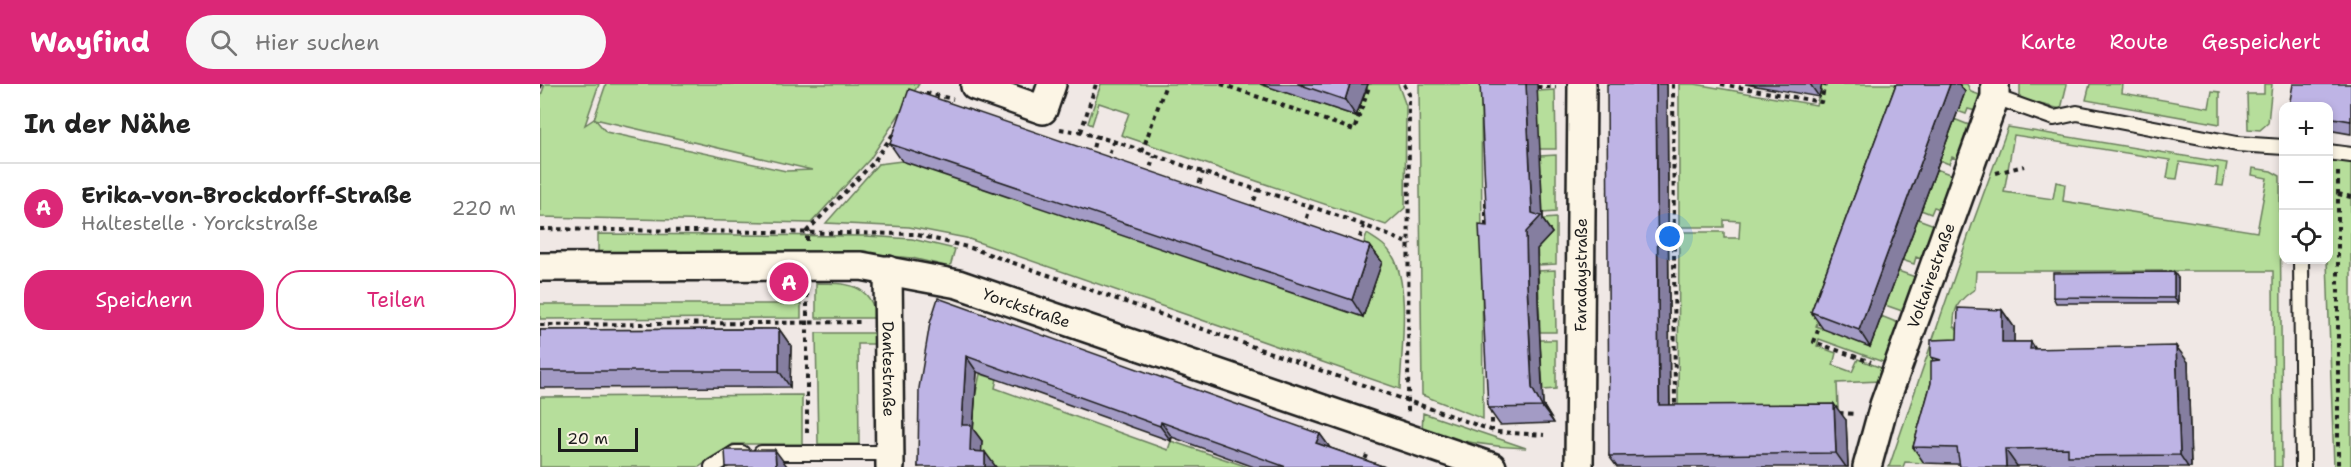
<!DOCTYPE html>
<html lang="de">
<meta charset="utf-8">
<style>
:root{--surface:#fff;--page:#f6f6f6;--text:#222;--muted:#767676;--line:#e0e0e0;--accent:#db2777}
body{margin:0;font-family:"Shantell Sans",sans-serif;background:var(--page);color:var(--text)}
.controls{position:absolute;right:18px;top:18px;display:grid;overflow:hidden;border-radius:12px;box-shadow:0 3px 9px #0003}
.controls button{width:54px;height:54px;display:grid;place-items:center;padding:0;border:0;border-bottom:2px solid var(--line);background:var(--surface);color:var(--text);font:30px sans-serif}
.scale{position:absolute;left:18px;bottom:15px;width:80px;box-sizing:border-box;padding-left:6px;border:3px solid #1c1c1c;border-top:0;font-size:16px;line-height:21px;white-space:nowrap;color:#1c1c1c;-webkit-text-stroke:4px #fcf5e5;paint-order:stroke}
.you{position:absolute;left:1130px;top:153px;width:21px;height:21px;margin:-15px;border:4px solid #fff;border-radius:50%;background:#1a73e8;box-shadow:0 0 0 9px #1a73e833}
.badge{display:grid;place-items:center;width:39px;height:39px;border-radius:50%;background:var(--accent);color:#fff;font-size:20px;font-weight:700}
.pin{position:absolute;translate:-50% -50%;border:3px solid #fff;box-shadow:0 2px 6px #0006}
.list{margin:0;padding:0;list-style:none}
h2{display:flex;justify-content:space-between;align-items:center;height:78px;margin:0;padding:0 24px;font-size:26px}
h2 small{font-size:20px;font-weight:400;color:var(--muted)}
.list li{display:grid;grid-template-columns:39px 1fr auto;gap:18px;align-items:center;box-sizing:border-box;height:90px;padding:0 24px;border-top:2px solid var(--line)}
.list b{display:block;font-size:22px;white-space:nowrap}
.list p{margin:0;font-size:20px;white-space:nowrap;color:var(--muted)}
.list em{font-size:20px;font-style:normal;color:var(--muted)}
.actions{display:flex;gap:12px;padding:18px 24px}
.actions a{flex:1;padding:14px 0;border:2px solid var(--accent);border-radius:24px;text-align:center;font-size:21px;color:var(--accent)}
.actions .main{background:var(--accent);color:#fff}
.icon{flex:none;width:33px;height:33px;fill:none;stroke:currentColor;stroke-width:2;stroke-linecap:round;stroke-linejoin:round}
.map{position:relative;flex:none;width:1811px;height:383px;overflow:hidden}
header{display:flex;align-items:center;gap:36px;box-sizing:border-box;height:84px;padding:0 30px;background:var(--accent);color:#fff}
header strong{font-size:28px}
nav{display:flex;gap:33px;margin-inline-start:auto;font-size:21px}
.search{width:420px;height:54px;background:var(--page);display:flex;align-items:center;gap:15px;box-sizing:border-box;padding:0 21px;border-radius:33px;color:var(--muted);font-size:22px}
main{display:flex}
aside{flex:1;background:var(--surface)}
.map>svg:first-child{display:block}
</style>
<header>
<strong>Wayfind</strong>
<div class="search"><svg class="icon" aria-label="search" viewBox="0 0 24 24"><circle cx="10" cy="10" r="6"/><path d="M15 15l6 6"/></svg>Hier suchen</div>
<nav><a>Karte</a><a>Route</a><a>Gespeichert</a></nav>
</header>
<main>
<aside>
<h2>In der Nähe<small></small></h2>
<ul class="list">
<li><span class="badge">A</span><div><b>Erika-von-Brockdorff-Straße</b><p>Haltestelle · Yorckstraße</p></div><em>220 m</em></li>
</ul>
<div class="actions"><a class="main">Speichern</a><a>Teilen</a></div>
</aside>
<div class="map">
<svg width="1811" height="383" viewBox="0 0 1811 383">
<rect width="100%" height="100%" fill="#f0e8e5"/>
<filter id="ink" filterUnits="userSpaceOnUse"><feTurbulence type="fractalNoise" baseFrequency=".0167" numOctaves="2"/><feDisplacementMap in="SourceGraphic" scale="12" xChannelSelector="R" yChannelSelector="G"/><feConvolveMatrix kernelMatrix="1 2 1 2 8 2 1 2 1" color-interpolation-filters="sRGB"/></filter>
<g filter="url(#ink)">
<!-- green -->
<path fill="#b6de9b" stroke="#697d5c" stroke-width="1.5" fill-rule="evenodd" d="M5,0H59L45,41L54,35L66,0H379L330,75L271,139L0,133V14ZM55,35L272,86H273L246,87L66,48Z
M561,0H720L816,32L828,0H858L866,22L865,124L846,141L590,54L581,51L589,29L559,19L552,41L548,39Z
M879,0H941L943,335L882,311Z
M1139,0H1155L1276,21L1282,0H1360L1276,242L1330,262L1341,232L1361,240L1346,279L1279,255L1277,262L1296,269L1293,281L1312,288L1318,275L1344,285L1340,297L1297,299L1298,324L1138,327L1139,148H1184V154H1199L1200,137L1184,136V143H1139Z
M1403,0H1427L1431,8L1440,11L1439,28L1428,25L1426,30L1417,27Z
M1480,0H1527L1521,25L1487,17L1480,13Z
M1550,0H1583L1582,9L1669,24L1672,7L1680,8V40L1546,16Z
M1724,0H1732L1728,39L1720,46L1708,45L1707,10H1724Z
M1015,6L1016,65H999L997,7Z
M1414,35L1434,43L1421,77L1412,73L1409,80L1399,76Z
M1468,43L1687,79L1683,102L1676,101L1678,84L1640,78L1637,95L1627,94L1630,76L1474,51L1464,108L1513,115L1516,98L1525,100L1523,117L1717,148L1727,94L1712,91L1713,84L1731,87L1740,92L1742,383H1734L1733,187H1436L1435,205C1420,215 1413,223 1414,242L1429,257L1403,315L1384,379L1365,378L1363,383H1349L1432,141Z
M1016,71V128L1003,129L1000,72Z
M1789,72L1811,76V383H1794L1787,176Z
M362,77L820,171L827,150C836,156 846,161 852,171C871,200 861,270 860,305L426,154L369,143L286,139L338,80Z
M1396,85L1415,92L1403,126L1394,123L1391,130L1381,126Z
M1016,134V180L998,181L997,157L1003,145V135Z
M1378,135L1397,142L1384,176L1376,173L1374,180L1362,176Z
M58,150L326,152L372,155L415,165L410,183L372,174L327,170L58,169Z
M1015,186L1016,248H1000L998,187Z
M1358,187L1378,194L1365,228L1345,221Z
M276,199C306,199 331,199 336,234H276Z
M0,220H261V234L0,235Z
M276,249H336V260H318L319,360H278Z
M1000,256H1016V305L1003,306Z
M440,290L457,295L455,304L628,366L631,357L708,383H451L433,357L435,313Z
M262,311V360H193L159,383H0V313Z
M883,329L986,364C949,363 916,357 882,347Z"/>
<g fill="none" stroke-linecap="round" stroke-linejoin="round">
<defs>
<path id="lane" d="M1455,13L1514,34L1537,29L1697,60L1744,63
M1788,68L1811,71
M1761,176L1763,383
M221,369H350
M172,383L195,369H202"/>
<g id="street">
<path d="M436,0L435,2L503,26L512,0"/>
<path id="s1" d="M0,183L321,182L418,200L952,383"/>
<path id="s2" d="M348,186L350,383"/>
<path id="s3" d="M1039,383L1042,0"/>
<path id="s4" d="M1327,383L1344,321L1455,13V0"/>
</g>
</defs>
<!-- lane casing -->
<use href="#lane" stroke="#1c1c1c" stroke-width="18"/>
<!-- street casing -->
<use href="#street" stroke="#1c1c1c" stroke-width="32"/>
<!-- path -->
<path stroke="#1c1c1c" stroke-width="4" stroke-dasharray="4.5 4.5" stroke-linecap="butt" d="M681,0L814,46L830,0
M864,0L869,10L868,328
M1133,0L1135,325
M1181,0L1281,18L1285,0
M997,3H1016
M0,4L1,0
M379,12L382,8L413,15
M520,45C570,52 620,74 668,90C735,112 806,131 871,161
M541,48L556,0
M602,68L626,0
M551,72L556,53
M567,78L573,58
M1798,88V383
M1456,89L1484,82
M608,91L614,72
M657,108L663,88
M1798,110L1811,113
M946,119V145
M711,125L718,106
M764,143L770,124
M0,145L374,150L431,164L957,348L1004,351
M267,157V147L333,79L356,46
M817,162L824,142
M1281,237L1274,258L1331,278
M0,241L324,238
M952,326V347
M1299,329L1315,330
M267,349V207
M822,383L827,371"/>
<!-- lane -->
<use href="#lane" stroke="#fcf5e5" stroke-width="14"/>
<!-- street -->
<use href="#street" stroke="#fcf5e5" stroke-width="27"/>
</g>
<!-- wall -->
<path fill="#a39bc5" stroke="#1c1c1c" stroke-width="1.5" d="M720,0H828L816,32Z
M1127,0L1130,321L1306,336L1308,383H1077L1069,372Z
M1205,0H1282L1279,13Z
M1356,0H1419L1425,8L1330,263L1283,245L1271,228Z
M1811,0V50L1788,46V22Z
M350,60L830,162L842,178L823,233L362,77Z
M1003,129V136L1012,149L997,165L998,217L1003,321L1014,339L960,341L948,324L947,142Z
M1638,194V219H1516L1513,213Z
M1462,226L1474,243V258H1491L1495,265L1648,278L1651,383H1536L1534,381L1477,382L1384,379L1373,363L1391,299L1394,277L1391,273Z
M390,239L780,350L790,364L845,383H714L632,353L631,357L437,288L433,345L442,357L441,367L378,383Z
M239,245L251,262L250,303L0,304V246Z"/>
<!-- shaded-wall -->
<path fill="#857ea0" stroke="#1c1c1c" stroke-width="1.5" d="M810,0H828L816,32L805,16Z
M986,0H997L1003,136L1012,149L997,165L998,217L1003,321L1014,339L1002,323L992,304L987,200L986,148L992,129Z
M1116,0H1127L1130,338L1119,321Z
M1270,0H1282L1279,13Z
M1410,0H1419L1425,8L1330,263L1319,246Z
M830,162L842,178L823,233L812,216Z
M1634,188L1638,194V219L1634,214Z
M1462,226L1474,243V275L1462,258Z
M239,245L251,262L250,303L239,287Z
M1491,258L1502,274L1490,265Z
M1636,262L1648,278L1651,383H1648L1640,371Z
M426,272L437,288L433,345L442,357L441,382L430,367L422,341Z
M1294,320L1306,336L1308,383H1306L1296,369Z
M621,338L632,353L631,357L620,342Z
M780,350L791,365L776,359Z
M1465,365L1477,382V383H1466Z
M235,366L247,382V383H236Z
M445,368L456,383H445Z"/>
<!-- building -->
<path fill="#beb4e5" stroke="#1c1c1c" stroke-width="1.5" d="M758,0H810L805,16Z
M940,0H986L992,129L1001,132L986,148L987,200L992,304L1002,323L948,324L939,141L947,142Z
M1067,0H1116L1119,321L1294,320L1296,369L1069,372Z
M1356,0H1410L1319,246L1271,228Z
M1753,0H1811V37L1788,33V22H1749Z
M369,5L830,162L812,216L350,60Z
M1634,188V214L1513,213V189Z
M398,214L780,350L776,359L845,383H746L621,338L620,342L426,272L422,341H431L430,367L445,368V383H378L379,304L390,239Z
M1418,224L1462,226V258H1491L1490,265L1636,262L1640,371L1528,372V364L1465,365L1466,383H1420L1417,364L1373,363L1391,299V277L1401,276L1391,273V256L1417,255Z
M239,245V287H0V246Z
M185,366H235L236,383H186Z"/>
</g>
<g text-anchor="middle" stroke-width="4.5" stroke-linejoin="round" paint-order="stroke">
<!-- street labels -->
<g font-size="16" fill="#1c1c1c" stroke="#fcf5e5">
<text dy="6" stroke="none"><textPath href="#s4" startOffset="202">Voltairestraße</textPath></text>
<text dy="6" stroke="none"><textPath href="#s3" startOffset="192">Faradaystraße</textPath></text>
<text dy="6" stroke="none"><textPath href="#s1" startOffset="492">Yorckstraße</textPath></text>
<text dy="6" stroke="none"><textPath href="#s2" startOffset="99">Dantestraße</textPath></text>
</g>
</g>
</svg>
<div class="controls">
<button>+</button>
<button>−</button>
<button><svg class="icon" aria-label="locate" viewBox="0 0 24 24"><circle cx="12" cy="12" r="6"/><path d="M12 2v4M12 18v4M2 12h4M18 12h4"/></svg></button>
</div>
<div class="scale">20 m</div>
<div class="you"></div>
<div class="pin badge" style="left:249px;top:198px">A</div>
</div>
</main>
